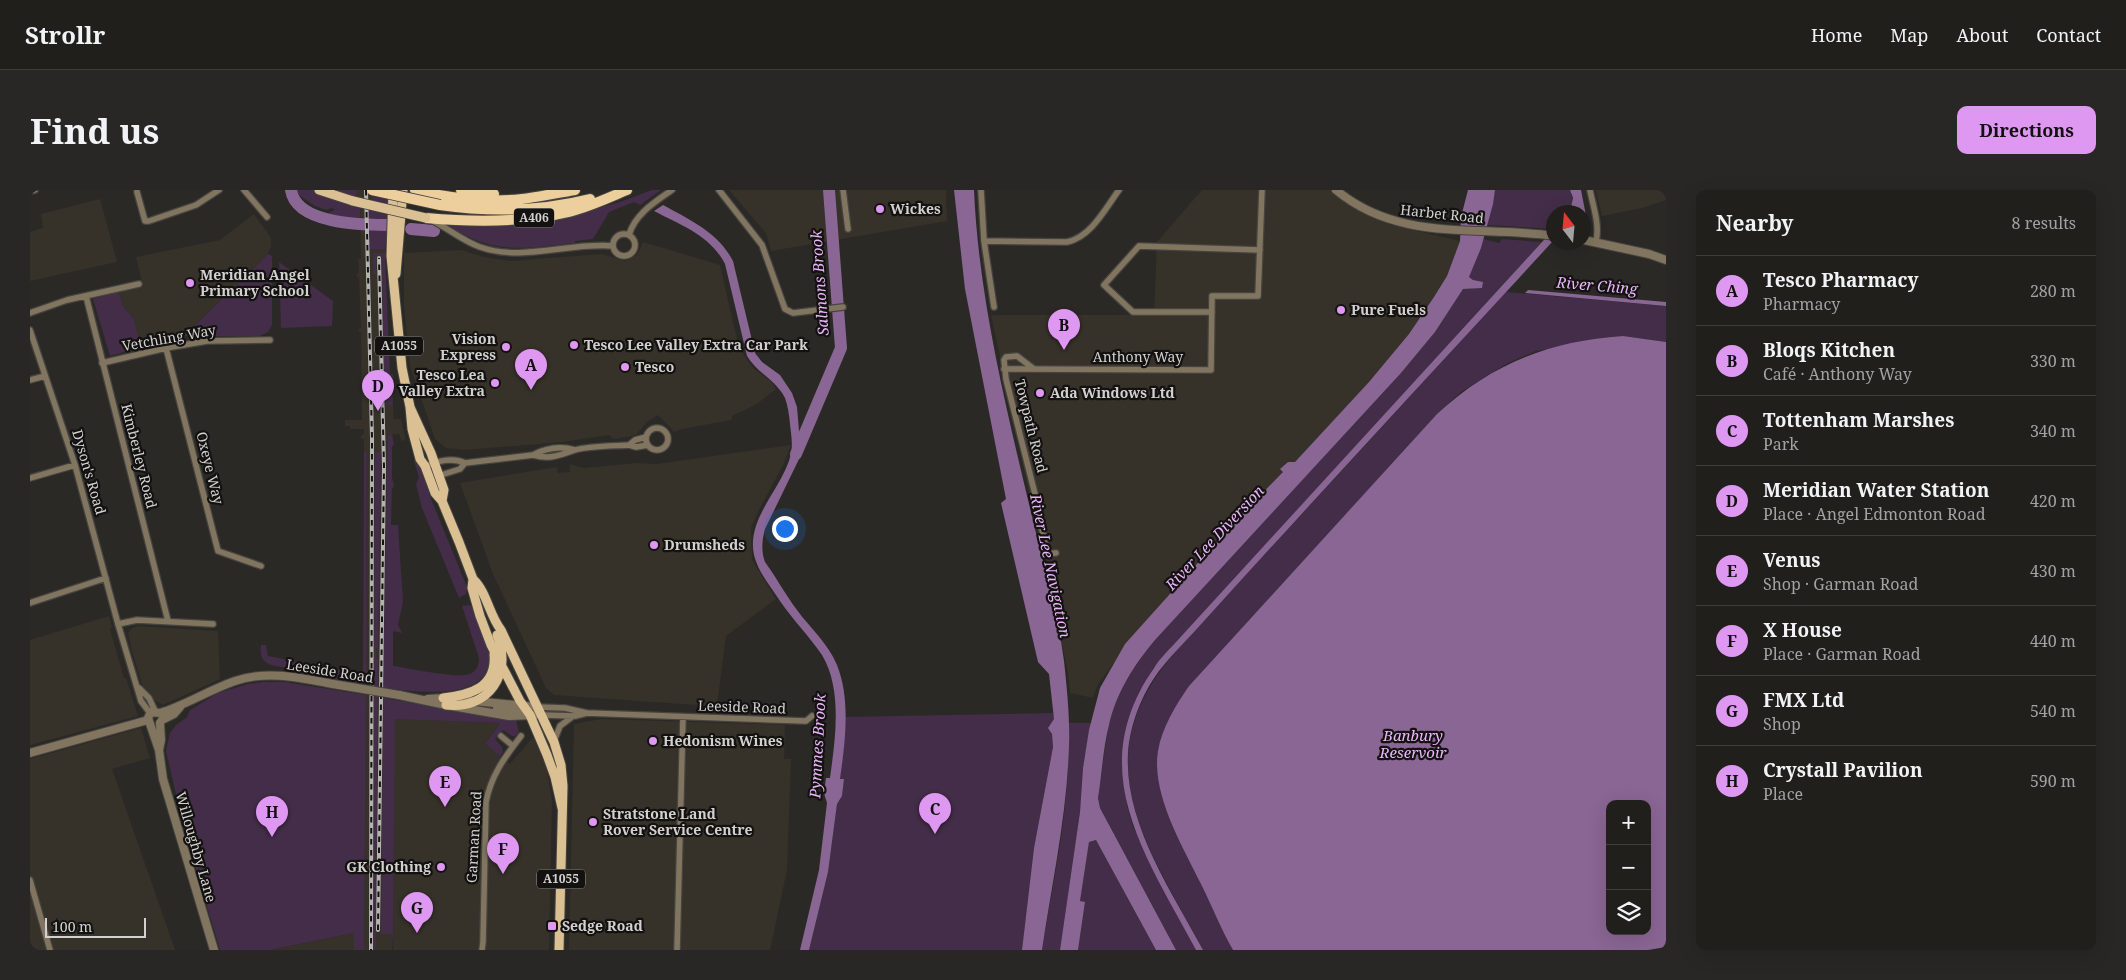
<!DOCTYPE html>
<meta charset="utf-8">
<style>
:root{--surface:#201f1c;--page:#282725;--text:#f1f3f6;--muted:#a2a2a3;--line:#3d3d3b;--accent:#df98f2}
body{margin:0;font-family:"Noto Serif",serif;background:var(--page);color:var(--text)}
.controls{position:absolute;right:15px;bottom:15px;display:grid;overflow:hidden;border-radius:10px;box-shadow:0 5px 20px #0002}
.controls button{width:45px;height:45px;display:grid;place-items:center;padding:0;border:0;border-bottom:1px solid var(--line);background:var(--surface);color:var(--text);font:25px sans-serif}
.compass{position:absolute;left:1516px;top:15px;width:45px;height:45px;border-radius:50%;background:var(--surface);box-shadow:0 5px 20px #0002;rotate:344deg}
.scale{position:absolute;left:15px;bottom:12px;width:101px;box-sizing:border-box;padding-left:5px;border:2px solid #d3d1cf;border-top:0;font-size:14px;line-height:18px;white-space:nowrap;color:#d3d1cf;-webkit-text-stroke:4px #131211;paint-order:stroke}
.you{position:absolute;left:754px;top:338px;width:18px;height:18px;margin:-12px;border:4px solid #fff;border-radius:50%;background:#1a73e8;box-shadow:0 0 0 8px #1a73e833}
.badge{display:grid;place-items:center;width:32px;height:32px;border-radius:50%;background:var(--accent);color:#111;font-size:16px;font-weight:700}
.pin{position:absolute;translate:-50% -41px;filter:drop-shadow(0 1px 2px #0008)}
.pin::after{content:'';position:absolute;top:26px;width:18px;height:15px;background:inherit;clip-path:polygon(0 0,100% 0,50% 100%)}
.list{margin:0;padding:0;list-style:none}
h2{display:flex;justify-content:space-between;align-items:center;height:65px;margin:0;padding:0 20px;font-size:21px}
h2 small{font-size:16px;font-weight:400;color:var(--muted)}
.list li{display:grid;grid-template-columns:32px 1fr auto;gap:15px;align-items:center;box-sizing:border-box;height:70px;padding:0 20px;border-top:1px solid var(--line)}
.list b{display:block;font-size:19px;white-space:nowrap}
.list p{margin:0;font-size:16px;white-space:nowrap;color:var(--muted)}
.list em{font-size:16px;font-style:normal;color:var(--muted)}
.icon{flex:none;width:28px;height:28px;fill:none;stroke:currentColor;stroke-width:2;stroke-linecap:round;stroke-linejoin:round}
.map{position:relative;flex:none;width:1636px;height:760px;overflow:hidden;border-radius:10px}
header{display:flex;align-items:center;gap:30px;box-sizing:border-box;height:70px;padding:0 25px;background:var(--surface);border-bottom:1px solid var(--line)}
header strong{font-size:24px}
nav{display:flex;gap:28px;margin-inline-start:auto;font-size:18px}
.intro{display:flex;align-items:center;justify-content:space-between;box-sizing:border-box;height:120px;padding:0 30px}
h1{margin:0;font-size:35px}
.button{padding:12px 22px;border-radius:10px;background:var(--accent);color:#111;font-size:18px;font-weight:700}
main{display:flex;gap:30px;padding:0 30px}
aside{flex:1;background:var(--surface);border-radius:10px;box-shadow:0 5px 20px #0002}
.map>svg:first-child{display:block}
</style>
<header>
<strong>Strollr</strong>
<nav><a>Home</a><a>Map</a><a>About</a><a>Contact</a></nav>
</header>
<div class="intro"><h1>Find us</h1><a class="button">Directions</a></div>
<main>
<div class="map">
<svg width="1636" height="760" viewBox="0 0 1636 760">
<rect width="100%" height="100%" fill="#2b2926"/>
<!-- built -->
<path fill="#363129" d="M326,0H342V13L338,14L339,59H355V63H343L344,84H346V67H351L355,215H363L364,229H371L376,250L371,251L369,244L358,245L354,395L352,744H362V760H334L337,262H334V249H331V245L334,244V239H320V236H315V230H332L331,143L329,142V139L331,138L330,114L329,88L327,87V83H329L328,69H331L330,14L326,13Z
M699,0H916L917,31L741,61L736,43Z
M1172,0H1302L1325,19L1361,35L1430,51L1417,86L1386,141L1339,202L1103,448L1068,494L1063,508L1040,503L1038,482L961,125H1124L1127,52Z
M1566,0H1636V10L1612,18L1572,26Z
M70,9L87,72L0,91V42L13,38L11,24Z
M224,24L241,48V57L238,64L154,146L111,157L104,129L93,116L89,102L113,97L106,67L190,50Z
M613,52L690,75L709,158L723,178L742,192L746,199L727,214L702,226L701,230L652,239L644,242L628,225L617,232L606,245L586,249L582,248L580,245L532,252L435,260L416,258L405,249L380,176L374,117V63L431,60L454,67L480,71L572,64L595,71L607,65Z
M761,255L753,275L730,318L721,338L722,370L746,409L696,446L686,522L670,521L667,515L524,505L516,498L463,384L430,293L527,277L528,283L540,282V274L553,278L607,273L627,274Z
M79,426L82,438L80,439L94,488H96L108,526L0,555V450Z
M108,436L188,441L190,489L133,515L125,510L113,497L102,461L98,443L102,438Z
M364,528L470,533L455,554L480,574L503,547L516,575L522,609L519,760H363Z
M571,529L755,535L754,569H761L757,680L740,760H539L544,534Z
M111,538L120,568L82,579L145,760H0V569Z
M324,743V760H240L255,757Z"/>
<!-- green -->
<path fill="#432d48" d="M265,0H326V13H330V31L294,25L305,20L302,18L296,20L285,16L266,3Z
M342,0H359V30H338V13H342Z
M622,0H631L610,15L604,12L579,22L563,49L545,51V53C494,58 467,66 421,37L422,34L543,25L590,12Z
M1465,0H1540C1543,9 1543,14 1540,22H1524L1523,39L1457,35Z
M338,39H358L355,59L339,60Z
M1453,49L1469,53L1472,49L1512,52L1146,452L1124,477L1106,510L1098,529L1095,543L1097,616L1103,637L1116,664L1166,760H1146L1070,618L1068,608C1072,584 1074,559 1079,535C1086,503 1104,475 1125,450L1371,183L1405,142L1430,103L1433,99L1443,98V90L1439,87V83Z
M343,63H355L360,184H363L364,192L362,193L363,215H355L351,67H346V84H343Z
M238,64L242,66V135L238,142L230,146H154Z
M249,72L303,111L302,136L251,138Z
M89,102L93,116L104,129L111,157L80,166L63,109Z
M1476,102L1636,116V152L1593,146L1506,161L1478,173L1431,202L1407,224L1159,496L1128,581L1135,616L1203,760H1173C1117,654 1051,571 1146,461Z
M362,244L364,255L362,256V287L364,297L362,298L361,335H368L373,412L368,435L372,443L363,441V476C379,478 427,489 440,484C447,481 449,474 449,468L432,416L439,415L444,418L462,467L459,484L456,483C439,510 381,501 353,498L357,278L358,245Z
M334,262H337L336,495L241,475C231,471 230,465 231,455H236L238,466L316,481L325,490H333Z
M345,262H351L348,458H346V469H348L347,660L345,661V666L347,667L346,755L345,760H343Z
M387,266L401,309L437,397L436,404L429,408L392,318L386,294L389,288L384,271Z
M233,492H254L336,505L334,760H324V743L240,760H190L154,639L136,561L140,543L146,535L157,527L160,520L188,503L218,494Z
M353,508L486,530L489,542L485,546H482L473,540L465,549L472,557L473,562L470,566L455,554L470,533L365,529L363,760L362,744H351Z
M1023,523L1025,531L1021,534L1023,557L1004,658L992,760H779L798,682L807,614L812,606L814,590L810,589L815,527Z
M1038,533H1061L1053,578L1050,622L1030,760H1012C1024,686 1042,609 1038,533Z
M1066,650L1126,760H1048L1055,713L1050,711L1059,652Z"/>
<!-- water -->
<path fill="#896693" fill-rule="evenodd" d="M924,0H944C949,113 978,225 1004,335C1015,380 1028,425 1034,471C1037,499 1040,529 1039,556C1037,625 1022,693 1012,760H992L1004,658L1023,557L1022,544L1018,538L1024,529L1019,484L1008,472L971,313L976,309L935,99Z
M1438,0H1465L1463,14L1451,58L1439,87L1443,90L1453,92L1452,98L1433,99L1405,142L1371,183L1125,450C1104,475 1086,503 1079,535C1073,558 1072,584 1068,608L1070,618L1146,760H1126L1066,650L1059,652L1050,711L1055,712L1048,760H1030L1050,622L1053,578L1059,540L1070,498L1095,454L1209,327L1253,282L1250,279L1258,272H1265L1339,192L1379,144L1404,107L1417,86L1430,51L1431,27Z
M1540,0H1551L1558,36L1554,37V22H1540L1543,8Z
M633,15C660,30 688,42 703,71L725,163L732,172L750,185L762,203L767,217L771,265L735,339C732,350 731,361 735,372C746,387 755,404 767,420C780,438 798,453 807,475C821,510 815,553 810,589H814L812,606L807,614L798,682L779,760H770L789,680L797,613L794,603L796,588H800C805,550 813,500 792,465C779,446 763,430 750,411C741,397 728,382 724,365C716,328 753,298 761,264C763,255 761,243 760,234C759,225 758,216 755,208C746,190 727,183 717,166L695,74C681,46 651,35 624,21Z
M1523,40V51C1435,147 1346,242 1258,339C1230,369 1202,400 1174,431C1159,448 1143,463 1129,481C1112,504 1100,534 1098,563C1094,633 1141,700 1173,760H1166C1117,667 1052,581 1124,478C1130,468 1139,460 1146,452Z
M1498,100L1636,112V116L1495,103Z
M1593,146L1636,152V757L1618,760H1203C1191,739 1182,716 1171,694C1153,657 1121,604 1128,561C1132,537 1146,515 1159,496L1407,224C1461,174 1519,151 1593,146ZM1580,614H1617V741H1580Z"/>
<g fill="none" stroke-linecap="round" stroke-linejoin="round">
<!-- river -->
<path stroke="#896693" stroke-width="12" d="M261,0C266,34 332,35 358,35
M381,39L404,41
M766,264L811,158L799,0"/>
<defs>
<path id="minor" d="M214,0L237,27
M689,0L732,55L755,119L763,123L813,117
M813,0L818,39
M951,0L954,51L964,117
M1560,0C1563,16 1570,35 1566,51
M0,1L5,0
M107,2L115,31H119L166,15L189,0
M403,31C419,39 433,51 450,57C492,72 540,52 583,56
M583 55a11 11 0 1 1 22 0a11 11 0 1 1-22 0Z
M599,45C605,24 625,12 642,0
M954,51L1037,52C1061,47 1075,19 1089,0
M56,106L138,431
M1182,122H1103L1074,95L1109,56L1230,60
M0,123L37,110L109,94
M0,140L45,275L88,434L111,511L120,523
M136,158L188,361L231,376
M72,173L136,158L177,151L240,150
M974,179L1181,180L1182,106H1228L1232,0
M1004,179L987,166L976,167L974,170L976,189L1005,304L1017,364L1026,363
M0,190L15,186
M616 249a11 11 0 1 1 22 0a11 11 0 1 1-22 0Z
M599,255L605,250L616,247
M503,265C516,258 531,256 545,260
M395,276C408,271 422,267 435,273L503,265C520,270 529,265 545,260C558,256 584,256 599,255L606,257L618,255
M408,286L430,279L435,273
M0,288L45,275
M0,413L76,388
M88,434L107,430L183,434
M109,498L119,508L125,521
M507,517L535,518L557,523
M511,525L545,526L557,523L776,531L782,526
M471,546L483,556
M524,551L530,536L543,526
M0,690L20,760
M452,760L453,752L456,612C461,585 475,567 491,546
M647,760L653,527"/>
<path id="tertiary" d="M1306,0C1370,53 1447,35 1524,46
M1554,50L1619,64L1636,70
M369,505L416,515L479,526L505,525
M398,509L413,508L507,517
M467,517L489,521L499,525
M130,523C156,515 179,500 205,491C239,479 275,489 309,495
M132,530L144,524L150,517
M130,533L131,550L129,560L133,589L184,760
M129,560L118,528L121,522L130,523
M0,563L118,530"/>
<path id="primary" d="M289,0L323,11
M363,0L361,66L372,178L380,217L401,263L414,300L412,311
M366,84L373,0
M380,217L382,239L390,269L395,276L405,303L412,311L429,352L443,389L442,398L450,426L461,455L490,511L500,525L517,565L525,587L532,618
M443,389C457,402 459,425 471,440L524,552L531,575L533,596L529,760
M413,508C440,505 467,498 464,464
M416,515C459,520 483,483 467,445"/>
<path id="trunk" d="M385,0C419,8 456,13 492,9C509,7 527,3 545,0
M431,0L464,4
M410,15C459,22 511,21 560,9
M396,28C443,32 493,33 539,22C559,17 578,8 597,0"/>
</defs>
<!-- minor casing -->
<use href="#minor" stroke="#464441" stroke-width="8"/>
<!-- tertiary casing -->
<use href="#tertiary" stroke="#464441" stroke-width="10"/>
<!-- primary casing -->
<use href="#primary" stroke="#464441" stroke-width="11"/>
<!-- trunk casing -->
<use href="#trunk" stroke="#464441" stroke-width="12"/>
<!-- minor -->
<use href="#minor" stroke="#81755f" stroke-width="5.5"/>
<!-- tertiary -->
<use href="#tertiary" stroke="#81755f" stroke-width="8"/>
<!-- primary -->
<use href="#primary" stroke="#dac092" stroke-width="9"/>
<!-- trunk -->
<use href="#trunk" stroke="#eccf9c" stroke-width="10"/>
<defs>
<path id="rail" d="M336,0L342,248L341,760
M348,740L354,277L349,68"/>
</defs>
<!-- rail casing -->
<use href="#rail" stroke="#b5b3b0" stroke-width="4"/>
<!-- rail -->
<use href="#rail" stroke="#131211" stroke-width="2" stroke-dasharray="5.5" stroke-linecap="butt"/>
<defs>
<path id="tertiary-bridge" d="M309,495L369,505"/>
<path id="primary-bridge" d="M323,11L396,28"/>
<path id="trunk-bridge" d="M342,0L410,15"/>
</defs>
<!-- tertiary-bridge casing -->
<use href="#tertiary-bridge" stroke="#464441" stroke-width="10" stroke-linecap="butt"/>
<!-- primary-bridge casing -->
<use href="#primary-bridge" stroke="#464441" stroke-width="11" stroke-linecap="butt"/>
<!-- trunk-bridge casing -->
<use href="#trunk-bridge" stroke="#464441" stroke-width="12" stroke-linecap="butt"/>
<!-- tertiary-bridge -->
<use href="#tertiary-bridge" stroke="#81755f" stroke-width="8"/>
<!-- primary-bridge -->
<use href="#primary-bridge" stroke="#dac092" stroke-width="9"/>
<!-- trunk-bridge -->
<use href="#trunk-bridge" stroke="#eccf9c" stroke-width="10"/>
</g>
<!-- markers -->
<g fill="#df98f2" stroke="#131211" stroke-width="2">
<circle cx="850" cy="19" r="5"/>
<circle cx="160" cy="93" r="5"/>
<circle cx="1311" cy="120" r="5"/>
<circle cx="544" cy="155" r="5"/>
<circle cx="476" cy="157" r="5"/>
<circle cx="595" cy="177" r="5"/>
<circle cx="465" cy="193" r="5"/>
<circle cx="1010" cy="203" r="5"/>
<circle cx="624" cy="355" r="5"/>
<circle cx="623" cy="551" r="5"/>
<circle cx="563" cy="632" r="5"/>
<circle cx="411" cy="677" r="5"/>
<rect x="517" y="731" width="10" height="10" rx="2.5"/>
</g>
<g text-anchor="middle" stroke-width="4.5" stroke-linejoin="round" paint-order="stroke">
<!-- shield labels -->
<g fill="#131211" stroke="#999896" stroke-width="1">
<rect x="484" y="18.5" width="40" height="19" rx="4"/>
<rect x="345" y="146.5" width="48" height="19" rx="4"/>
<rect x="507" y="679.5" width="48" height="19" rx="4"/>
</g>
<g font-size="12" font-weight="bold" fill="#d3d1cf">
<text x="504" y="32">A406</text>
<text x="369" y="160">A1055</text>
<text x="531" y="693">A1055</text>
</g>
<!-- poi labels -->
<g font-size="14" font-weight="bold" fill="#d3d1cf" stroke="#131211" text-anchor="start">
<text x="860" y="24">Wickes</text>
<text x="170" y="90">Meridian Angel<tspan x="170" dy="16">Primary School</tspan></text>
<text x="1321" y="125">Pure Fuels</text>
<text x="466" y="154" text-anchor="end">Vision<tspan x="466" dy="16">Express</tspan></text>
<text x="554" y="160">Tesco Lee Valley Extra Car Park</text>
<text x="605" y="182">Tesco</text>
<text x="455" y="190" text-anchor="end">Tesco Lea<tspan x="455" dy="16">Valley Extra</tspan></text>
<text x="1020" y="208">Ada Windows Ltd</text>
<text x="634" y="360">Drumsheds</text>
<text x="633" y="556">Hedonism Wines</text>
<text x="573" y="629">Stratstone Land<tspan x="573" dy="16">Rover Service Centre</tspan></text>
<text x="401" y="682" text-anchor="end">GK Clothing</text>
<text x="532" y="741">Sedge Road</text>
</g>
<!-- street labels -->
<g font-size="14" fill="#d3d1cf" stroke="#131211">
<text transform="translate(1412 24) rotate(6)" y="5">Harbet Road</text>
<text transform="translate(139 148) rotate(-10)" y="5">Vetchling Way</text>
<text x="1108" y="172">Anthony Way</text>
<text transform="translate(1001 236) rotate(76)" y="5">Towpath Road</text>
<text transform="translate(109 266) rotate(76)" y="5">Kimberley Road</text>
<text transform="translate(180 278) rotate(76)" y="5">Oxeye Way</text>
<text transform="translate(59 282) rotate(74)" y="5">Dyson's Road</text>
<text transform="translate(300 481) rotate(9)" y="5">Leeside Road</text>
<text transform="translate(712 517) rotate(2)" y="5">Leeside Road</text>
<text transform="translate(444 647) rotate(-87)" y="5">Garman Road</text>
<text transform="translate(166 657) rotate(74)" y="5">Willoughby Lane</text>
</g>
<!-- water labels -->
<g font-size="15" font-style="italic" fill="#ebb6fa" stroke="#131211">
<text transform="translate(790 93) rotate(-94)" y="5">Salmons Brook</text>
<text transform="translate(1567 96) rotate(5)" y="5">River Ching</text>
<text transform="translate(1185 348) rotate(-47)" y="5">River Lee Diversion</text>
<text transform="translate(1020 376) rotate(78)" y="5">River Lee Navigation</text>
<text x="1383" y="551">Banbury<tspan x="1383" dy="17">Reservoir</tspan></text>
<text transform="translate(788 556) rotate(-87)" y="5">Pymmes Brook</text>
</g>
</g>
</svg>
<div class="controls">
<button>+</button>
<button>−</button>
<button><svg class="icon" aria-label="layers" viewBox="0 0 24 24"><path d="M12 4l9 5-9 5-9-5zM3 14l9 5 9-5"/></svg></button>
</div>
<svg class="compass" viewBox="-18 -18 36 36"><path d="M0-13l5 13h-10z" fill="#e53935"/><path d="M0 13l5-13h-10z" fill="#a2a2a3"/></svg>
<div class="scale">100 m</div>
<div class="you"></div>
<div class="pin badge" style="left:501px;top:200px">A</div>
<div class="pin badge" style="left:1034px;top:160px">B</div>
<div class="pin badge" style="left:905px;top:644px">C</div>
<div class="pin badge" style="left:348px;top:221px">D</div>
<div class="pin badge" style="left:415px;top:617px">E</div>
<div class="pin badge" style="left:473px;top:684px">F</div>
<div class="pin badge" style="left:387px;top:743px">G</div>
<div class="pin badge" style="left:242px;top:647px">H</div>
</div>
<aside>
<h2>Nearby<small>8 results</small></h2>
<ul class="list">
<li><span class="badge">A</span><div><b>Tesco Pharmacy</b><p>Pharmacy</p></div><em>280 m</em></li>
<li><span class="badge">B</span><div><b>Bloqs Kitchen</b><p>Café · Anthony Way</p></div><em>330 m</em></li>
<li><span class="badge">C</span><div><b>Tottenham Marshes</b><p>Park</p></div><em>340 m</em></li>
<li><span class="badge">D</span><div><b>Meridian Water Station</b><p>Place · Angel Edmonton Road</p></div><em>420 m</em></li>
<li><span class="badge">E</span><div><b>Venus</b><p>Shop · Garman Road</p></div><em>430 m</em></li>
<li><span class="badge">F</span><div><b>X House</b><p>Place · Garman Road</p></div><em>440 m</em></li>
<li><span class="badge">G</span><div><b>FMX Ltd</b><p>Shop</p></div><em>540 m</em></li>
<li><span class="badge">H</span><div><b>Crystall Pavilion</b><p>Place</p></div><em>590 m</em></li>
</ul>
</aside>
</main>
